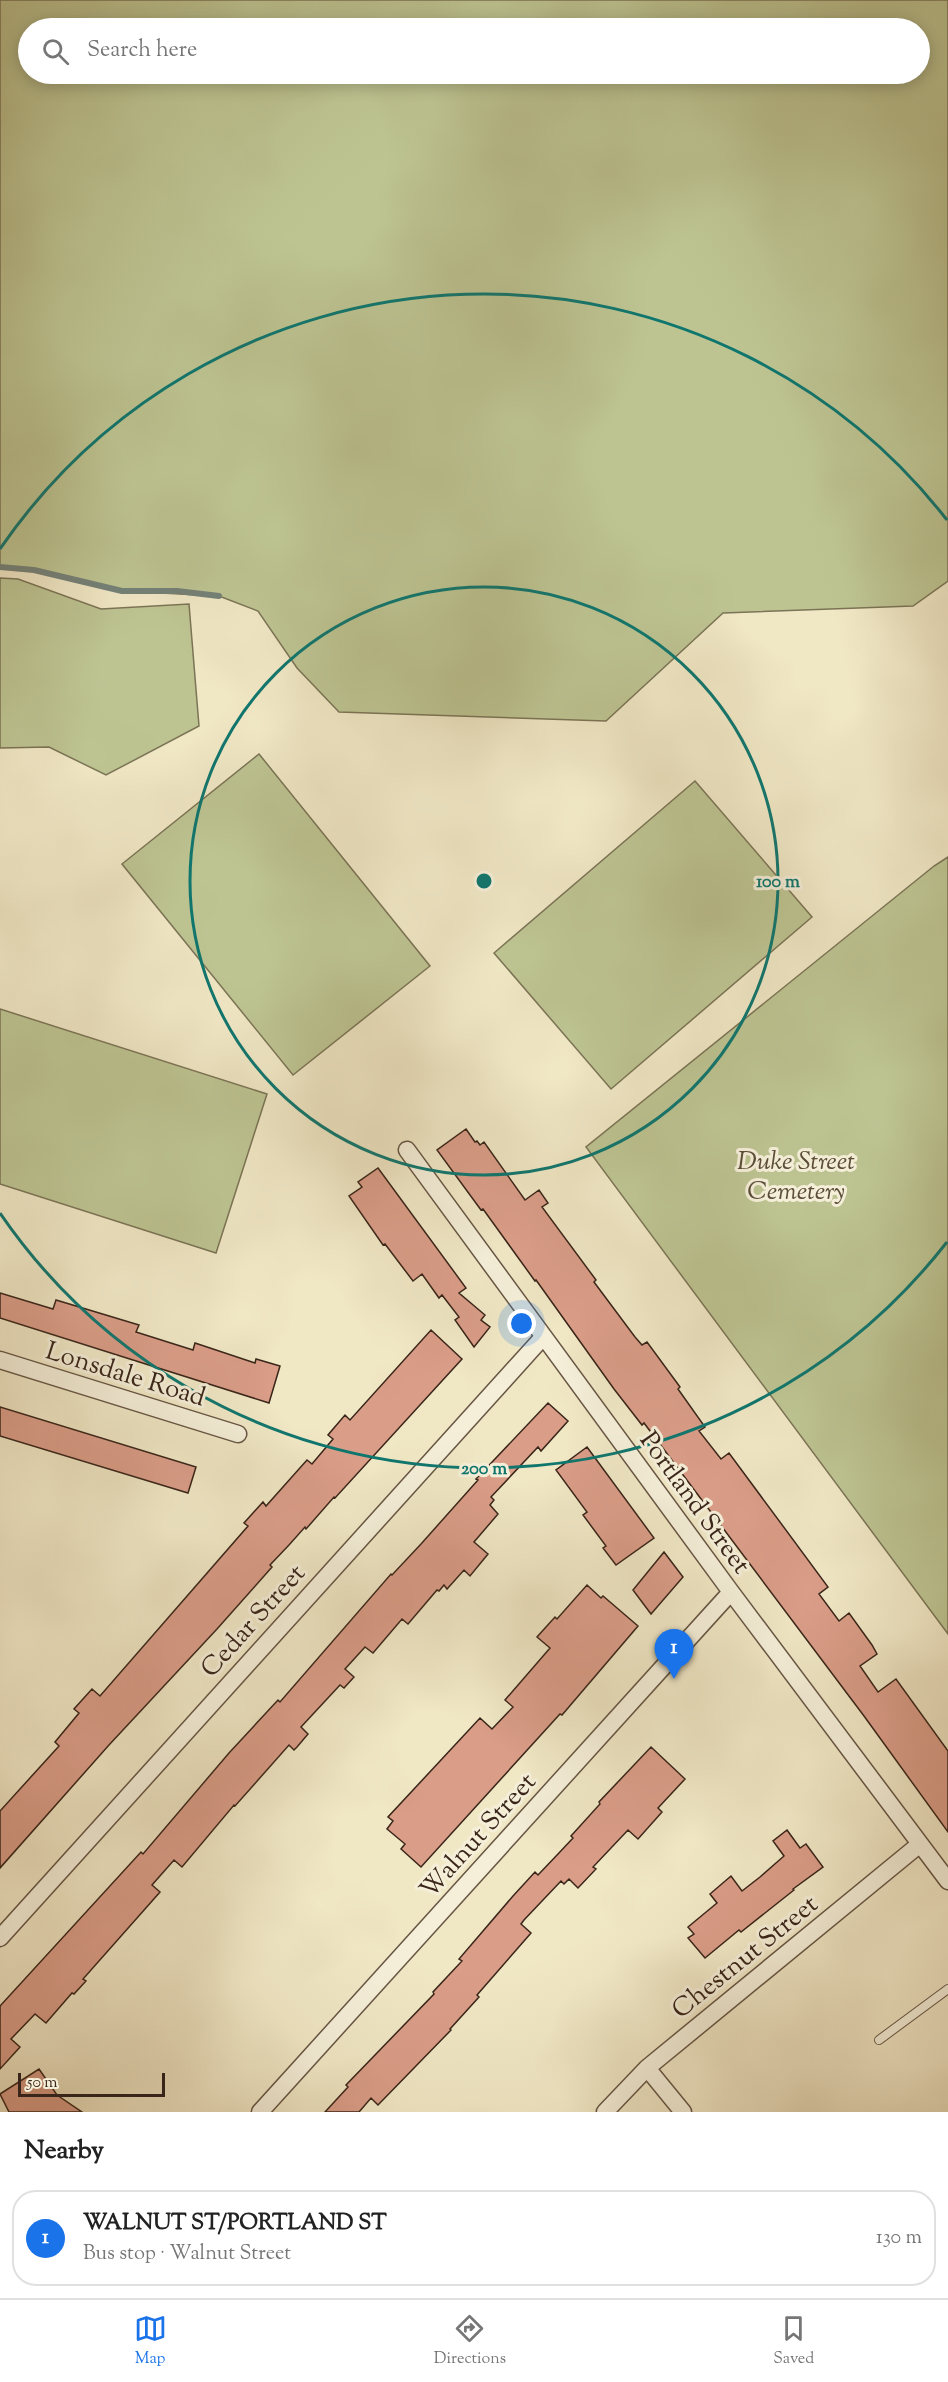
<!DOCTYPE html>
<meta charset="utf-8">
<style>
:root{--surface:#fff;--page:#f2f2f2;--text:#222;--muted:#767676;--line:#e0e0e0;--accent:#1a73e8}
body{margin:0;font-family:"Sorts Mill Goudy",serif;background:var(--page);color:var(--text)}
.scale{position:absolute;left:18px;bottom:15px;width:147px;box-sizing:border-box;padding-left:6px;border:3px solid #392519;border-top:0;font-size:16px;line-height:21px;white-space:nowrap;color:#392519;-webkit-text-stroke:4px #f5efd9;paint-order:stroke}
.you{position:absolute;left:522px;top:1324px;width:21px;height:21px;margin:-15px;border:4px solid #fff;border-radius:50%;background:#1a73e8;box-shadow:0 0 0 9px #1a73e833}
.badge{display:grid;place-items:center;width:39px;height:39px;border-radius:50%;background:var(--accent);color:#fff;font-size:20px;font-weight:700}
.pin{position:absolute;translate:-50% -50px;filter:drop-shadow(0 2px 3px #0008)}
.pin::after{content:'';position:absolute;top:32px;width:21px;height:18px;background:inherit;clip-path:polygon(0 0,100% 0,50% 100%)}
.list{margin:0;padding:0;list-style:none}
h2{display:flex;justify-content:space-between;align-items:center;height:78px;margin:0;padding:0 24px;font-size:26px}
h2 small{font-size:20px;font-weight:400;color:var(--muted)}
.list li{display:grid;grid-template-columns:39px 1fr auto;gap:18px;align-items:center;box-sizing:border-box;height:96px;margin:0 12px 12px;padding:0 12px;border:2px solid var(--line);border-radius:24px}
.list b{display:block;font-size:22px;white-space:nowrap}
.list p{margin:0;font-size:20px;white-space:nowrap;color:var(--muted)}
.list em{font-size:20px;font-style:normal;color:var(--muted)}
.icon{flex:none;width:33px;height:33px;fill:none;stroke:currentColor;stroke-width:2;stroke-linecap:round;stroke-linejoin:round}
.map{position:relative;flex:none;width:948px;height:2112px;overflow:hidden}
.search{position:absolute;background:var(--surface);box-shadow:0 3px 15px #0003;left:18px;right:18px;top:18px;height:66px;display:flex;align-items:center;gap:15px;box-sizing:border-box;padding:0 21px;border-radius:33px;color:var(--muted);font-size:22px}
.sheet{height:186px;background:var(--surface)}
nav{display:flex;justify-content:space-around;align-items:center;box-sizing:border-box;height:84px;border-top:2px solid var(--line);background:var(--surface);font-size:16px;color:var(--muted)}
nav a{display:grid;justify-items:center;gap:3px}
nav .on{color:var(--accent)}
.map>svg:first-child{display:block}
</style>
<div class="map">
<svg width="948" height="2112" viewBox="0 0 948 2112">
<rect width="100%" height="100%" fill="#f0e7c5"/>
<filter id="stains"><feTurbulence type="fractalNoise" baseFrequency=".00333" numOctaves="4"/><feColorMatrix values="0 0 0 0 .2 0 0 0 0 .09 0 0 0 0 .02 0 0 0 .5 -.17"/></filter>
<radialGradient id="worn" r=".72"><stop offset=".6" stop-color="#630" stop-opacity="0"/><stop offset="1" stop-color="#630" stop-opacity=".3"/></radialGradient>
<!-- green -->
<path fill="#bdc492" stroke="#7b7456" stroke-width="1.5" fill-rule="evenodd" d="M0,0H948V581L913,606L723,613L606,721L339,712L297,668L258,611L219,596L122,591L34,570L0,567ZM920,28V74H28V28Z
M0,578L18,579L101,609L189,604L199,726L106,775L49,747L0,748Z
M259,754L430,966L293,1075L122,864Z
M695,781L812,917L611,1089L494,953Z
M948,857V1634L586,1147L934,866Z
M0,1009L267,1094L216,1253L0,1184Z"/>
<g fill="none" stroke-linecap="round" stroke-linejoin="round">
<!-- stream -->
<path stroke="#748178" stroke-width="6" d="M0,567L34,570L122,591H177L219,596"/>
</g>
<!-- building -->
<path fill="#da9d88" stroke="#392519" stroke-width="1.5" d="M466,1129L475,1142L477,1141L480,1145L484,1142L525,1200L539,1190L548,1203L542,1207L596,1280L594,1282L635,1337L642,1345L647,1342L680,1387L678,1389L705,1427L699,1431L721,1459L729,1453L828,1587L819,1594L839,1621L849,1613L872,1645L877,1654L860,1666L878,1692L896,1679L948,1751V1832L864,1716L644,1423L642,1425L614,1389L536,1280L535,1281L483,1209L481,1210L437,1150Z
M378,1168L466,1288L459,1293L485,1315L481,1320L490,1327L474,1347L455,1320L459,1317L442,1295L439,1298L422,1274L413,1281L385,1244L383,1245L349,1196L362,1187L358,1182Z
M0,1293L53,1309L56,1300L139,1325L136,1332L193,1350L195,1343L255,1363L256,1359L280,1366L269,1403L0,1318Z
M431,1330L462,1359L335,1498L334,1497L306,1529L305,1527L289,1545L270,1565L272,1567L217,1629L109,1745L0,1868V1811L59,1746L55,1742L79,1713L74,1709L92,1689L100,1696L248,1526L244,1523L263,1502L266,1506L307,1460L312,1464L333,1439L328,1435L345,1415L350,1420Z
M548,1403L568,1421L541,1451L538,1447L491,1497L494,1500L490,1505L498,1514L474,1542L488,1554L470,1576L464,1570L447,1589L444,1585L439,1591L437,1590L408,1624L402,1619L373,1653L365,1647L345,1669L354,1677L344,1688L340,1685L301,1727L308,1734L297,1747L294,1750L289,1745L235,1806L234,1805L182,1867L174,1860L152,1885L160,1892L83,1979L86,1981L74,1994L72,1993L46,2023L35,2014L11,2039L20,2047L0,2069V2006L141,1852L143,1854L229,1753L278,1700L280,1702L391,1574L392,1575L421,1544L478,1480L476,1479Z
M0,1407L196,1467L188,1493L0,1436Z
M587,1447L654,1538L616,1565L603,1548L606,1546L583,1515L587,1512L556,1470Z
M664,1552L683,1577L651,1614L633,1590Z
M587,1585L601,1598L603,1596L638,1626L562,1715L560,1714L421,1867L401,1849L405,1844L387,1829L393,1821L388,1817L480,1718L492,1729L513,1707L505,1700L550,1648L537,1637L555,1617L557,1619Z
M651,1747L685,1779L658,1808L662,1812L638,1839L628,1830L593,1867L596,1869L578,1888L569,1879L564,1884L561,1881L524,1920L521,1924L531,1933L477,1995L479,1997L450,2029L451,2030L378,2105L371,2098L359,2112H325L348,2087L346,2085L434,1994L433,1992L462,1961L459,1959L513,1896L535,1872L538,1875L558,1854L573,1838L571,1836L600,1804L599,1802Z
M787,1830L800,1848L806,1844L823,1867L793,1889L794,1890L741,1932L739,1930L705,1958L688,1938L694,1934L688,1927L717,1903L710,1894L731,1876L742,1891L760,1877L784,1856L773,1841Z
M39,2069L57,2095L82,2112H9L0,2094Z"/>
<g fill="none" stroke-linecap="round" stroke-linejoin="round">
<defs>
<path id="lane" d="M879,2040L948,1989"/>
<path id="street" d="M407,1150L731,1592L948,1881
M0,1360L238,1434
M0,1938L543,1337
M647,2068L683,2112
M260,2112L731,1592
M605,2112L647,2068L920,1844"/>
</defs>
<!-- lane casing -->
<use href="#lane" stroke="#675644" stroke-width="10"/>
<!-- street casing -->
<use href="#street" stroke="#675644" stroke-width="19"/>
<!-- lane -->
<use href="#lane" stroke="#f5efd9" stroke-width="8"/>
<!-- street -->
<use href="#street" stroke="#f5efd9" stroke-width="16"/>
</g>
<!-- distance rings -->
<g fill="none" stroke="#0f766e" stroke-width="3">
<circle cx="484" cy="881" r="294"/>
<path d="M947 1242A587 587 0 0 1 0 1213M0 549A587 587 0 0 1 947 520"/>
</g>
<g text-anchor="middle" stroke-width="6" stroke-linejoin="round" paint-order="stroke">
<!-- park labels -->
<g font-size="26" font-style="italic" fill="#5a4d37" stroke="#f5efd9">
<text x="796" y="1169">Duke Street<tspan x="796" dy="30">Cemetery</tspan></text>
</g>
<!-- street labels -->
<g font-size="26" fill="#392519" stroke="#f5efd9">
<text transform="translate(126 1373) rotate(17)" y="9">Lonsdale Road</text>
<text transform="translate(696 1502) rotate(54)" y="9">Portland Street</text>
<text transform="translate(252 1620) rotate(-48)" y="9">Cedar Street</text>
<text transform="translate(477 1835) rotate(-48)" y="9">Walnut Street</text>
<text transform="translate(744 1956) rotate(-39)" y="9">Chestnut Street</text>
</g>
</g>
<circle cx="484" cy="881" r="9" fill="#0f766e" stroke="#f5efd9" stroke-width="3"/>
<g font-size="18" text-anchor="middle" font-weight="bold" fill="#0f766e" stroke="#f5efd9" stroke-width="6" stroke-linejoin="round" paint-order="stroke">
<text x="778" y="887">100 m</text>
<text x="484" y="1474">200 m</text>
</g>
<rect width="100%" height="100%" filter="url(#stains)"/>
<rect width="100%" height="100%" fill="url(#worn)"/>
</svg>
<div class="scale">50 m</div>
<div class="you"></div>
<div class="pin badge" style="left:674px;top:1679px">1</div>
<div class="search"><svg class="icon" aria-label="search" viewBox="0 0 24 24"><circle cx="10" cy="10" r="6"/><path d="M15 15l6 6"/></svg>Search here</div>
</div>
<section class="sheet">
<h2>Nearby<small></small></h2>
<ul class="list">
<li><span class="badge">1</span><div><b>WALNUT ST/PORTLAND ST</b><p>Bus stop · Walnut Street</p></div><em>130 m</em></li>
</ul>
</section>
<nav>
<a class="on"><svg class="icon" aria-label="map" viewBox="0 0 24 24"><path d="M3 6l6-2 6 2 6-2v14l-6 2-6-2-6 2zM9 4v14M15 6v14"/></svg>Map</a>
<a><svg class="icon" aria-label="directions" viewBox="0 0 24 24"><path d="M12 3l9 9-9 9-9-9zM9 14v-3h6M13 9l2 2-2 2"/></svg>Directions</a>
<a><svg class="icon" aria-label="saved" viewBox="0 0 24 24"><path d="M7 4h10v16l-5-4-5 4z"/></svg>Saved</a>
</nav>
